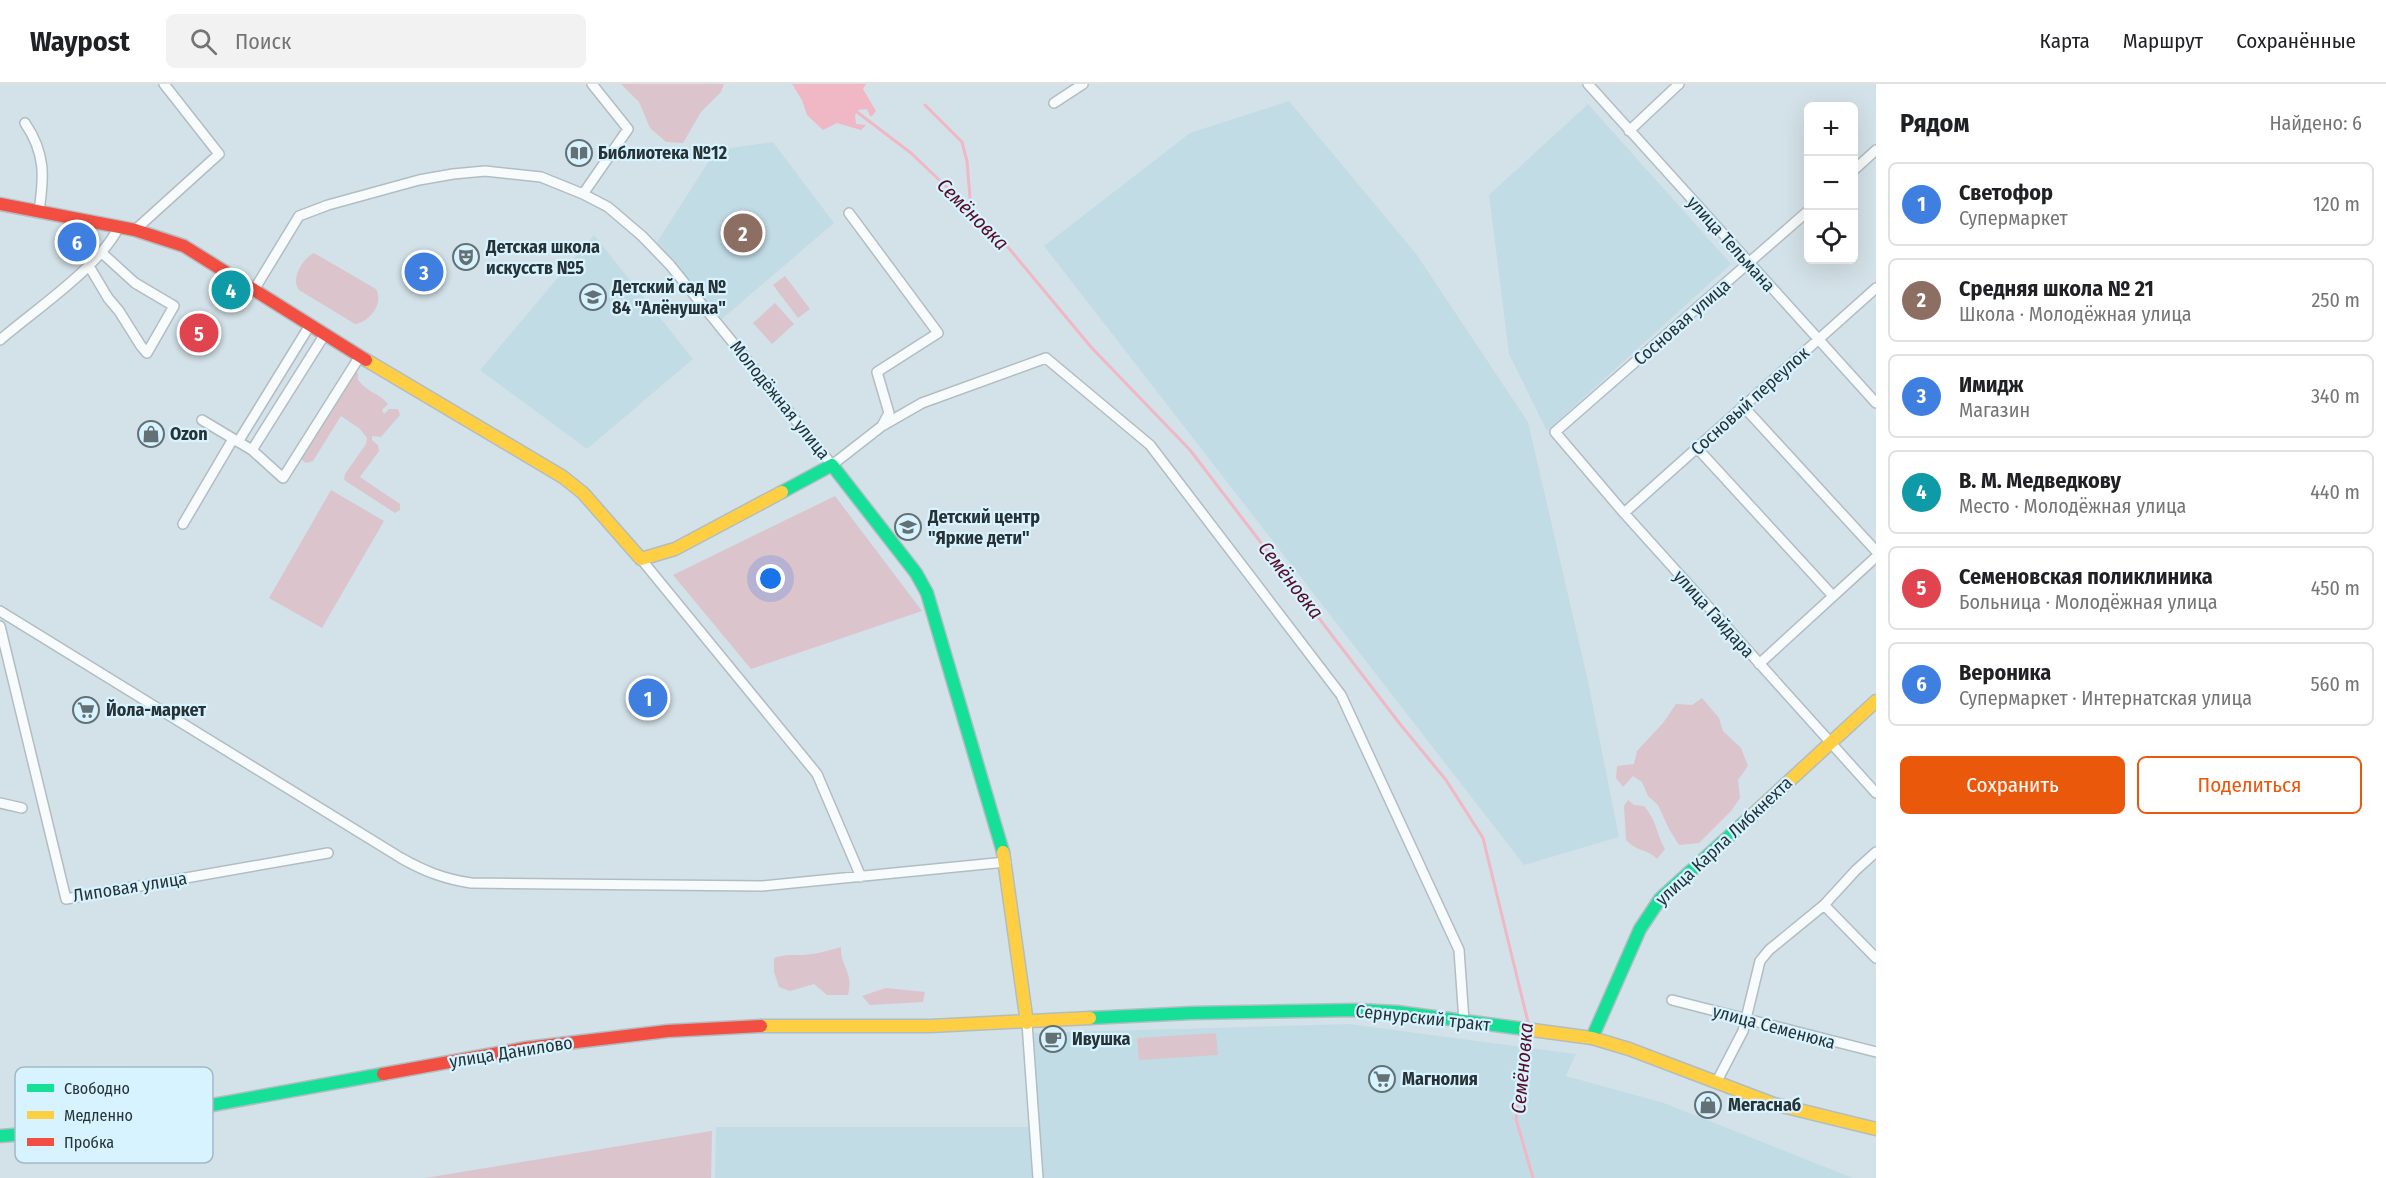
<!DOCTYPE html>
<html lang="ru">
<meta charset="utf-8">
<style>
:root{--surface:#fff;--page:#f2f2f2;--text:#202124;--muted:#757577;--line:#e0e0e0;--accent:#ea580c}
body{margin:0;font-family:"Fira Sans Condensed",sans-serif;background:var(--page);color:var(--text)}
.controls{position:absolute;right:18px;top:18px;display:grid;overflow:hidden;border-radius:9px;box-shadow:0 6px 24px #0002}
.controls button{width:54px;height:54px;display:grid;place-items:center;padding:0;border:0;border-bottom:2px solid var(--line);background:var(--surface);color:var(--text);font:30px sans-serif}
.you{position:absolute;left:771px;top:495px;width:21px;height:21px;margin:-15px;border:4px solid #fff;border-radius:50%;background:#1a73e8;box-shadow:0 0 0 9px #1a73e833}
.badge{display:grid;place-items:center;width:39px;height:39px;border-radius:50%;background:var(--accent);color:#fff;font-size:20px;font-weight:700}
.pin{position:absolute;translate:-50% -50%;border:3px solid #fff;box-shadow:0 2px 6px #0006}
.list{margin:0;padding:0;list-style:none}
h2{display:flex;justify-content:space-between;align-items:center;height:78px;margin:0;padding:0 24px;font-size:26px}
h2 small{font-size:20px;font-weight:400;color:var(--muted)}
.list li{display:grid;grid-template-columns:39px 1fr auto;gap:18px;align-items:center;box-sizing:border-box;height:84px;margin:0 12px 12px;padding:0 12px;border:2px solid var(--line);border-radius:9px}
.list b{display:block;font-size:22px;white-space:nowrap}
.list p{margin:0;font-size:20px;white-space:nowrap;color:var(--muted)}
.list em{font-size:20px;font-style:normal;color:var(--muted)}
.actions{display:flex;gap:12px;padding:18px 24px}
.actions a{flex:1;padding:14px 0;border:2px solid var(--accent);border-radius:9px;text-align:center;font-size:21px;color:var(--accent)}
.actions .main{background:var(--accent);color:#fff}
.icon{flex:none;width:33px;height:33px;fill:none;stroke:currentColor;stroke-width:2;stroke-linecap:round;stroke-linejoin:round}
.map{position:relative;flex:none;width:1876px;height:1094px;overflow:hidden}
header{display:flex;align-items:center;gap:36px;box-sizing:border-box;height:84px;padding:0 30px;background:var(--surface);border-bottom:2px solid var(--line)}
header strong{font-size:28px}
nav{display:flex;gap:33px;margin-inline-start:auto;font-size:21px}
.search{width:420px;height:54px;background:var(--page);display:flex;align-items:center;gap:15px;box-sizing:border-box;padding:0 21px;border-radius:9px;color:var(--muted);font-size:22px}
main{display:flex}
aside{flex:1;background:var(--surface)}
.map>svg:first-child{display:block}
</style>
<header>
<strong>Waypost</strong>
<div class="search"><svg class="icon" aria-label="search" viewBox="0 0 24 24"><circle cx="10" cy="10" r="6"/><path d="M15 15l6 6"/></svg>Поиск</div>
<nav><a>Карта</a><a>Маршрут</a><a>Сохранённые</a></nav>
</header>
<main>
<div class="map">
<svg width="1876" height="1094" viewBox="0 0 1876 1094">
<rect width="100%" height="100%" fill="#d3e2e8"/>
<!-- built -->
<path fill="#c2dce6" d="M1289,17L1417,171L1528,338L1588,597L1619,753L1524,781L1044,162L1190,49Z
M1588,20L1731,180L1547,347L1509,270L1489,111Z
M773,58L834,139L722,235L657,158L716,66Z
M594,151L693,275L587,365L480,286Z
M1349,940L1576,970L1566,992L1664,1019L1853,1094H715L716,1043H1031L1034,949Z"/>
<!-- green -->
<path fill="#dcc4cc" d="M621,0H724L721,8L701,28L683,59L666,58L650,44L639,18Z
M314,169L376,205C384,219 370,238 355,240L299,206C290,195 303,174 314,169Z
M785,192L810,225L798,234L773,201Z
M775,219L794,240L772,260L753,239Z
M354,289H358V296C368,309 378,308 388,320L382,326L384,330L389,325H398L400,331L381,353L372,352V356L378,361L379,367L360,393L400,420V426L395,429L344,396L345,390L366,360L367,354L360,345L341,332L313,377L306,379L300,374Z
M331,406L384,437L322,544L269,514Z
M835,412L922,527L751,585L673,491Z
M1702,614L1719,634L1723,647L1741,664L1748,682L1738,696L1740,714L1731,727L1699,759L1679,761L1669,745L1658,721L1648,712L1642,698L1633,692L1623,703L1616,694L1617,682L1634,680L1637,667L1663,639L1676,620L1692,621Z
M1628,716L1634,721L1644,722C1657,737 1656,749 1665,765L1657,775C1646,764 1637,768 1626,756L1624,722Z
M841,863C840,883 854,887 848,911H827L814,900L790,907L779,903L774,888V874C785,870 792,871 803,871C816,870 828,867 841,863Z
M886,904L925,908L923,918L870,921L862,912Z
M1216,949L1218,971L1139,976L1137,954Z
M712,1047L711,1094H425L711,1047Z"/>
<!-- water -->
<path fill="#f0b7c4" d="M792,0H866L863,5L876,27L872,32H870L867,25L858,26L855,31L856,40L866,41L861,46L837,39L823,46L807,31L802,16Z"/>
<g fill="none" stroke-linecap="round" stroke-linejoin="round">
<!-- stream -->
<path stroke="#f0b7c4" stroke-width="3" d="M925,21L962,58L967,77L971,126
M856,25L857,28L911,69L1002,156L1091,263L1190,366L1400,640L1446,696L1483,754L1529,942
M1528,949L1516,1035L1533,1094"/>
<defs>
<path id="street" d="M1588,0L1876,319
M1054,19L1083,0
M25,39C46,70 44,93 39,127
M1629,47L1679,0
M1854,86L1876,66
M583,110L628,45L592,0
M1808,127L1555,348L1624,429L1876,709
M849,129L938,249L877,288L889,329L883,340
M135,146L219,70L164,0
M89,182L108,214L119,227L141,262L147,269L174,222L135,199L102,169
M254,206L299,132L328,121L419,96L453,90L485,87L541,93L583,110L608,123L642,152L670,181L832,381L882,342L922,319L1046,274L1150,361L1341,611L1459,866L1464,937
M325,250L252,366L283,394L360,272
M0,256C36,225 98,184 119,143
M1743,322L1876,467
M202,336L252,366
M238,358L310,241
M1697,364L1833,512
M1624,429L1876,204
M183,440L233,355
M641,475L817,690L861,793
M0,527L401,774C424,787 444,795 471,799L762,802L1006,778
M0,542L66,815L328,769
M1759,580L1876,473
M0,719L22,724
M1824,821L1876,874
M1672,916L1876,968
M1027,939L1038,1094
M1716,999L1743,947L1760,877L1769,866L1824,821L1856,786L1876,768"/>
<path id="fast" d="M782,408L832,381L916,489L927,509L1003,768
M1090,934L1192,929L1356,926L1397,928L1525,945
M1592,954L1640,845L1660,815L1749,734
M0,1052L74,1046L383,990"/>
<path id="slow" d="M366,276L563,393L583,409L641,475L675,465L782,408
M1749,734L1876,617
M1003,768L1027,939
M761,942H930L1090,934
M1525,945L1592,954L1629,965L1774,1020L1876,1045"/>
<path id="jam" d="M0,120L135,146L184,162L366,276
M383,990L526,964L668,947L761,942"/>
</defs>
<!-- street casing -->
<use href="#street" stroke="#b2bdc2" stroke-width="12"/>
<!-- fast casing -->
<use href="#fast" stroke="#b2bdc2" stroke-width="15"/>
<!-- slow casing -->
<use href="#slow" stroke="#b2bdc2" stroke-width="15"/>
<!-- jam casing -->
<use href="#jam" stroke="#b2bdc2" stroke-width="15"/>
<!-- street -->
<use href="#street" stroke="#f8fbfc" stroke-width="9"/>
<!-- fast -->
<use href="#fast" stroke="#16e098" stroke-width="12"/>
<!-- slow -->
<use href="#slow" stroke="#ffcf43" stroke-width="12"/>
<!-- jam -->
<use href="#jam" stroke="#f24e42" stroke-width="12"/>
</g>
<!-- icons -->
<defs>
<symbol id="library-ring" viewBox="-11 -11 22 22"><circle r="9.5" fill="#d7f3ff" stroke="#637074" stroke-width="1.5"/><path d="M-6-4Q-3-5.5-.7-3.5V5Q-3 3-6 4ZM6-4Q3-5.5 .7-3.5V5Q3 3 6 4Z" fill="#637074"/></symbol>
<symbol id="theatre-ring" viewBox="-11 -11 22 22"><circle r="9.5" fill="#d7f3ff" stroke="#637074" stroke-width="1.5"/><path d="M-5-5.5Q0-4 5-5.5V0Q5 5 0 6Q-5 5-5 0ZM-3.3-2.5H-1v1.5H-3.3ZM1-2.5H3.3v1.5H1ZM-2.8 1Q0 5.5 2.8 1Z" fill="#637074"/></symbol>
<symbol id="school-ring" viewBox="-11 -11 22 22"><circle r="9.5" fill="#d7f3ff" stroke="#637074" stroke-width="1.5"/><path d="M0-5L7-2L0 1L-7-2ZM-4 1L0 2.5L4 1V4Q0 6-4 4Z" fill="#637074"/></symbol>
<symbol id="shop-ring" viewBox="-11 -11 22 22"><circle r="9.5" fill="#d7f3ff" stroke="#637074" stroke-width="1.5"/><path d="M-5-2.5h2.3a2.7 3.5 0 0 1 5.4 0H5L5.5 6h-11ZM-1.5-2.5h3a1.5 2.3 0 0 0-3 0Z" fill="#637074"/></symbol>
<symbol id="supermarket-ring" viewBox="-11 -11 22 22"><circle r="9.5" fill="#d7f3ff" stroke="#637074" stroke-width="1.5"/><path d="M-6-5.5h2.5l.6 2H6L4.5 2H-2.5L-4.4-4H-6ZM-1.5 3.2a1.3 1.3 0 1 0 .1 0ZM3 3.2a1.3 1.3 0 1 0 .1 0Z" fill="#637074"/></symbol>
<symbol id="cafe-ring" viewBox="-11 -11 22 22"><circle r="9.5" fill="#d7f3ff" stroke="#637074" stroke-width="1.5"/><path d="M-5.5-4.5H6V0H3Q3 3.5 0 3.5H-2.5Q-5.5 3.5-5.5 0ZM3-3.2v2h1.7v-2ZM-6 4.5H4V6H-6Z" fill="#637074"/></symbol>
</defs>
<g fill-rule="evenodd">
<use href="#library-ring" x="564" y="54" width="30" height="30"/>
<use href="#theatre-ring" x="451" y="158" width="30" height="30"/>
<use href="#school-ring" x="578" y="198" width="30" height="30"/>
<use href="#shop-ring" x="136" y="335" width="30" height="30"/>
<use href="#school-ring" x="893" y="428" width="30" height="30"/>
<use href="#supermarket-ring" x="71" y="611" width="30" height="30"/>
<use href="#cafe-ring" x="1038" y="940" width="30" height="30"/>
<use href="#supermarket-ring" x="1367" y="980" width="30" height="30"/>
<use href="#shop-ring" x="1693" y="1006" width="30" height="30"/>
</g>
<g text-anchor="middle" stroke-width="4.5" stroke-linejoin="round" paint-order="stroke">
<!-- poi labels -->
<g font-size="18" font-weight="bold" fill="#273236" stroke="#d7f3ff" text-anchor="start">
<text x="598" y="75">Библиотека №12</text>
<text x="486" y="169">Детская школа<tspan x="486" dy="21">искусств №5</tspan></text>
<text x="612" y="209">Детский сад №<tspan x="612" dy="21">84 "Алёнушка"</tspan></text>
<text x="170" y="356">Ozon</text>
<text x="928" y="439">Детский центр<tspan x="928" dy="21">"Яркие дети"</tspan></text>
<text x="106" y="632">Йола-маркет</text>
<text x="1072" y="961">Ивушка</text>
<text x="1402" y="1001">Магнолия</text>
<text x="1728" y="1027">Мегаснаб</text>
</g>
<!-- street labels -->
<g font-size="18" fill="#273236" stroke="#d7f3ff">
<text transform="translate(1731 160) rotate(48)" y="6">улица Тельмана</text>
<text transform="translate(1682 238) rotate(-41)" y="6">Сосновая улица</text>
<text transform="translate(780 316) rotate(51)" y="6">Молодёжная улица</text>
<text transform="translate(1750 317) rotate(-42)" y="6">Сосновый переулок</text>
<text transform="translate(1714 530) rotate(48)" y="6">улица Гайдара</text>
<text transform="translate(1724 757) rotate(-43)" y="6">улица Карла Либкнехта</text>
<text transform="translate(130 803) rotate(-9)" y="6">Липовая улица</text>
<text transform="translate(1423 934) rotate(6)" y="6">Сернурский тракт</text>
<text transform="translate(1774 943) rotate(15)" y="6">улица Семенюка</text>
<text transform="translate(511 968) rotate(-9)" y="6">улица Данилово</text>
</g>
<!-- water labels -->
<g font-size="20" font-style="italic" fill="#590c25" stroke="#d7f3ff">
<text transform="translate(973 130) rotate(45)" y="7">Семёновка</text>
<text transform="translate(1291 496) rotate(52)" y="7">Семёновка</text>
<text transform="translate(1522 984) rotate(-85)" y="7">Семёновка</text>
</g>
</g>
<!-- legend -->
<rect x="15" y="983" width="198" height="96" rx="9" fill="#d7f3ff" stroke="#a2b9c3" stroke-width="1.5"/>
<rect x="27" y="1000" width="27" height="8" fill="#16e098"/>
<rect x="27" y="1027" width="27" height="8" fill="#ffcf43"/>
<rect x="27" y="1054" width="27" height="8" fill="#f24e42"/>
<g font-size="16" fill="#273236">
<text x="64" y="1010">Свободно</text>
<text x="64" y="1037">Медленно</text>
<text x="64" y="1064">Пробка</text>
</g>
</svg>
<div class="controls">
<button>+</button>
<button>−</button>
<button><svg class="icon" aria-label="locate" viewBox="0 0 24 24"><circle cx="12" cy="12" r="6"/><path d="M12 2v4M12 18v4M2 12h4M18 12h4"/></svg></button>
</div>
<div class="you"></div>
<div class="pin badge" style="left:648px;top:614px;background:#3f7fe0">1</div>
<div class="pin badge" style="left:743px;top:149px;background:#8d6e63">2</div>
<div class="pin badge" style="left:424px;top:188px;background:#3f7fe0">3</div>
<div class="pin badge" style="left:231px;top:206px;background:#0f9aa8">4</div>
<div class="pin badge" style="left:199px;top:249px;background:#e0444e">5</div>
<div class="pin badge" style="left:77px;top:158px;background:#3f7fe0">6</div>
</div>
<aside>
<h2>Рядом<small>Найдено: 6</small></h2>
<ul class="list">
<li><span class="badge" style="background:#3f7fe0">1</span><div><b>Светофор</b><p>Супермаркет</p></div><em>120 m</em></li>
<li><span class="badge" style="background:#8d6e63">2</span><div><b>Средняя школа № 21</b><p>Школа · Молодёжная улица</p></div><em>250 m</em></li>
<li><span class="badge" style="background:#3f7fe0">3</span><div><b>Имидж</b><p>Магазин</p></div><em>340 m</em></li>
<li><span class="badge" style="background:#0f9aa8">4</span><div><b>В. М. Медведкову</b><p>Место · Молодёжная улица</p></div><em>440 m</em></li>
<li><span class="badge" style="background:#e0444e">5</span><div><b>Семеновская поликлиника</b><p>Больница · Молодёжная улица</p></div><em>450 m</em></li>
<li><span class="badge" style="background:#3f7fe0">6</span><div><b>Вероника</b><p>Супермаркет · Интернатская улица</p></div><em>560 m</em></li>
</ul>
<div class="actions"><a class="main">Сохранить</a><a>Поделиться</a></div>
</aside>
</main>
